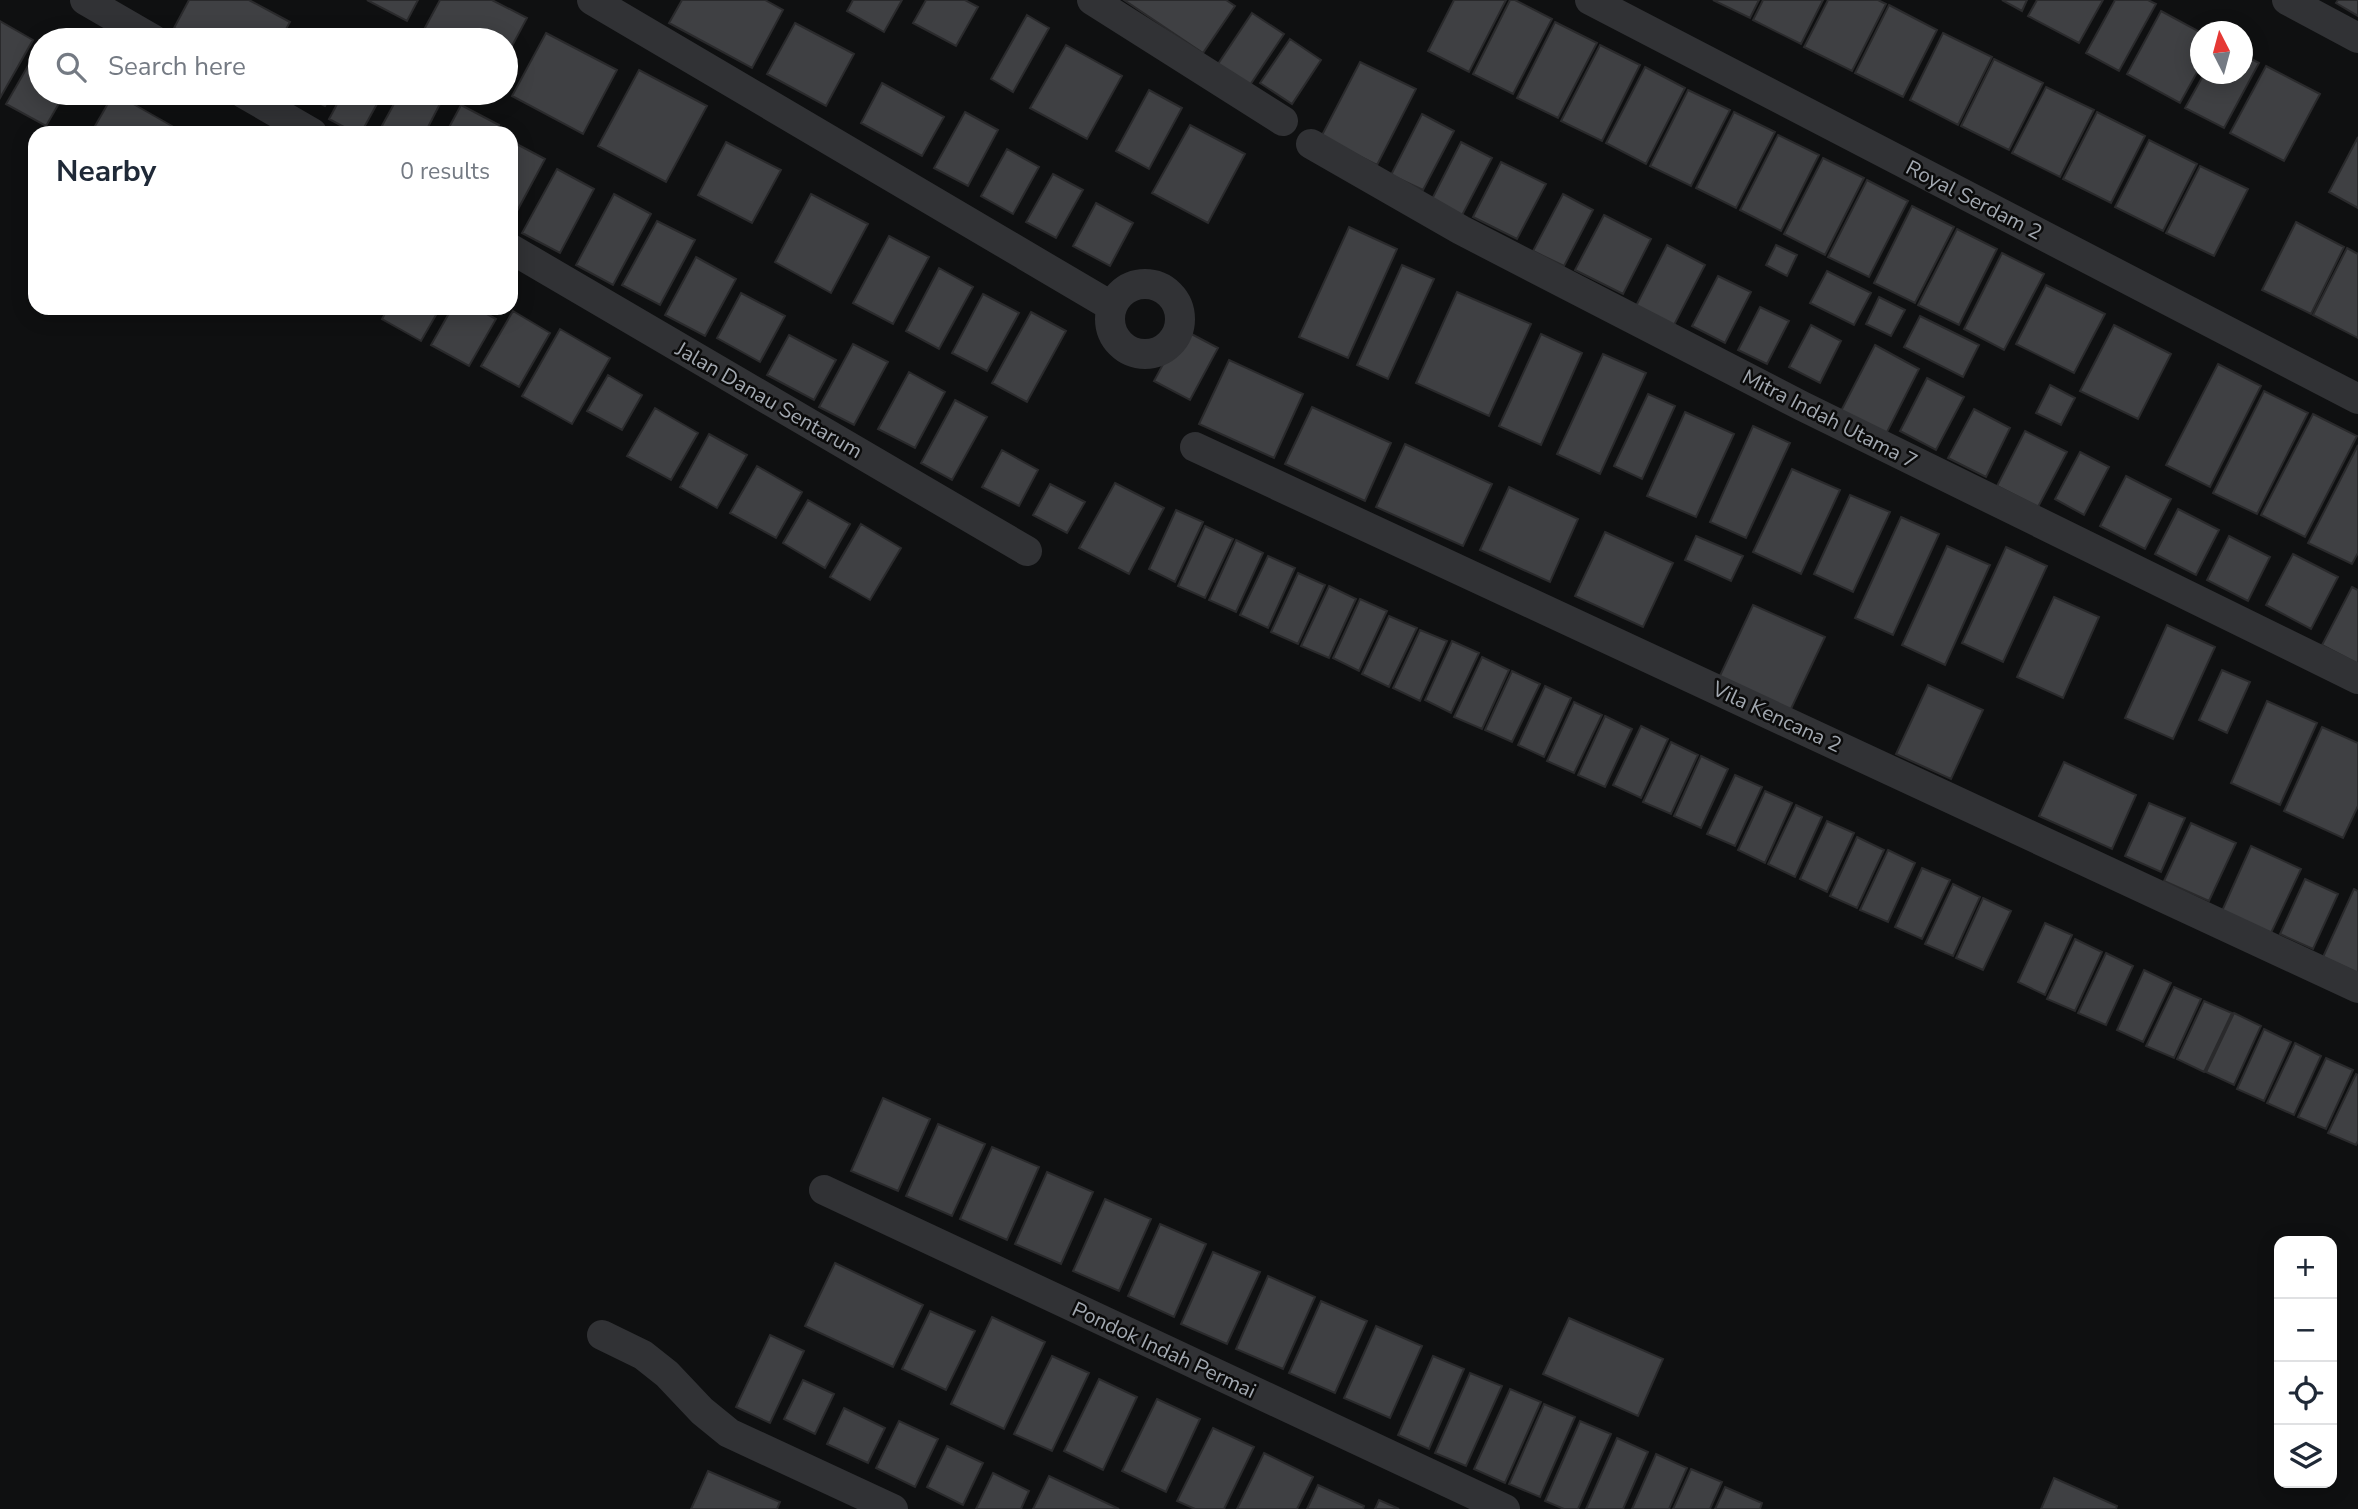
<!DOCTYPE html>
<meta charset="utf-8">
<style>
:root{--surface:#fff;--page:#f6f6f7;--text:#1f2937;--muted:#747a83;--line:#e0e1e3}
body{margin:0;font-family:"Nunito Sans",sans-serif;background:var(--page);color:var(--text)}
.controls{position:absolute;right:21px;bottom:21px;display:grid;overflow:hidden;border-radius:14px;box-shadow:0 4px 18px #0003}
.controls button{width:63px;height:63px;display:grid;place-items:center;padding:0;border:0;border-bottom:2px solid var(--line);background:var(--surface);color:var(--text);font:35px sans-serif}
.compass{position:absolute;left:2190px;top:21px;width:63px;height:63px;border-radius:50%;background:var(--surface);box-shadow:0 4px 18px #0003;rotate:354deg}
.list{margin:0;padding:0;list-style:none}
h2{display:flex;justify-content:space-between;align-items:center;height:91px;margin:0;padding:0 28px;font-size:30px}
h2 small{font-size:23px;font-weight:400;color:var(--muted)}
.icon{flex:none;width:38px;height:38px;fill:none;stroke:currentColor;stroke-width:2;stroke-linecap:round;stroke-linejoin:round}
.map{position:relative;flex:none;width:2358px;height:1509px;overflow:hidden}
.search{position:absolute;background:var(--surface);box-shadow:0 4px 18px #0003;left:28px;top:28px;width:490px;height:77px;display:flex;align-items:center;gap:18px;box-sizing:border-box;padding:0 24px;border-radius:38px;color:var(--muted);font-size:26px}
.panel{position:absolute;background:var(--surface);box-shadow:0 4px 18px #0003;left:28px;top:126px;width:490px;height:189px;border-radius:21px}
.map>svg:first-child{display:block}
</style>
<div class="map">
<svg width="2358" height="1509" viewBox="0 0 2358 1509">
<rect width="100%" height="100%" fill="#0f1011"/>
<!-- building -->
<path fill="#3f4043" stroke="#2a2a2c" stroke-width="2" d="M189,0H249L290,22L280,40H197L174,28Z
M367,0H418L407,21Z
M440,0H492L527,18L506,57V40H428L420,37Z
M682,0H765L783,10L752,68L669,23Z
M853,0H902L884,32L847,11Z
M926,0H965L978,7L956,46L913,23Z
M1124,0H1226L1235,6L1203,53Z
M1454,0H1506L1469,72L1428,51Z
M1510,0H1515L1552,19L1513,94L1473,74Z
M1713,0H1759L1750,18Z
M1763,0H1823L1801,44L1753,20Z
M1828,0H1878L1886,4L1852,71L1804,47Z
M2002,0H2027L2022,11Z
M2037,0H2103L2079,43L2028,16Z
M2115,0H2148L2156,4L2119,71L2086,53Z
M2338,0H2358V16L2336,3Z
M1889,5L1937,30L1903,97L1855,73Z
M2161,11L2200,32V67L2180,103L2127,74Z
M1252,13L1284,34L1248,88L1216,67Z
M1027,15L1049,28L1013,92L991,79Z
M0,21L33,40L0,98Z
M1555,22L1597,43L1558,118L1517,98Z
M795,23L854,54L826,106L767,74Z
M546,33L617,70L583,134L512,96Z
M1943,33L1992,57L1958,125L1910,100Z
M1290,39L1321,60L1292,104L1260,83Z
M40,45V93H65L46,126L6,104Z
M1066,45L1122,76L1087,139L1030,108Z
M1600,45L1640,65L1602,141L1561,121Z
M2242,54L2259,63L2224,128L2185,108L2204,74H2242Z
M1994,59L2043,83L2009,150L1961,126Z
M1360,62L1416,89L1377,165L1321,137Z
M2266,66L2320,94L2284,161L2230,133Z
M1645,67L1685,88L1646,164L1606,143Z
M639,70L707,106L666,182L598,146Z
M882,83L944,117L922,156L861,123Z
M2046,87L2094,110L2060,177L2012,153Z
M1149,90L1182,108L1149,169L1116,151Z
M1688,90L1730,110L1691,186L1650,166Z
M114,93L172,126L168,133H91Z
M299,93H332L325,106Z
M343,93H383L361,133H355L329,119Z
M400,93H437L444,96L425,133H378Z
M461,105L499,125L494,133H446Z
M965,112L998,130L968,186L934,168Z
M1734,112L1775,132L1736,208L1696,188Z
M2097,112L2145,136L2111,203L2063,179Z
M1422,114L1454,131L1423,190L1391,175Z
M1190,125L1245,154L1208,223L1152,193Z
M1778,135L1819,155L1781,231L1740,210Z
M2358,137V208L2329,192Z
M2149,140L2197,164L2163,231L2115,207Z
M511,141L545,159L516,213L511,210Z
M726,142L781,170L752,223L698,195Z
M1461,142L1492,158L1459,221L1429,205Z
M1007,149L1039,167L1013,214L981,196Z
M1823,158L1864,178L1825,255L1784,234Z
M1501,162L1546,184L1517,239L1473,217Z
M2200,166L2248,189L2214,256L2166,233Z
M557,169L594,189L560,253L522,233Z
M1053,174L1083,190L1056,238L1026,222Z
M1867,180L1908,201L1869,277L1828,257Z
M614,194L651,214L613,285L576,265Z
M811,194L868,224L831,293L775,262Z
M1563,194L1593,210L1564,266L1533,251Z
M1096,203L1133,223L1110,266L1073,246Z
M1912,206L1954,227L1915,303L1874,283Z
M1604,215L1651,239L1623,294L1575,270Z
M657,221L695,240L660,305L622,285Z
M2296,222L2344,247L2311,314L2262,290Z
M1349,227L1397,249L1348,358L1299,337Z
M1957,229L1997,249L1959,325L1918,305Z
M889,236L929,257L893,324L853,303Z
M1667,245L1705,265L1674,325L1636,306Z
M1776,245L1797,255L1787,276L1766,265Z
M2347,248L2358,254V338L2313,315Z
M2002,253L2044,274L2004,350L1964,329Z
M696,257L736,279L705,336L665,315Z
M1402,265L1434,279L1388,379L1357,365Z
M939,268L973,287L939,349L906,331Z
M1827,271L1871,293L1854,325L1810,303Z
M1718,276L1751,292L1725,343L1692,326Z
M2046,285L2105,314L2074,373L2016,344Z
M1457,292L1531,324L1489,416L1416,383Z
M741,293L785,316L760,362L717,338Z
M983,294L1019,313L987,371L952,353Z
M1879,297L1905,310L1891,336L1866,324Z
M1760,307L1789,321L1767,364L1738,350Z
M388,308H440L421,341L382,319Z
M452,308H476L496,319L469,366L431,345Z
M513,311L550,333L519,387L481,366Z
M1031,312L1066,331L1027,402L992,383Z
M1920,316L1979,345L1963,377L1904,347Z
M1811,325L1841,341L1820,383L1789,367Z
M2114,325L2171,354L2138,419L2080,391Z
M560,329L610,358L572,424L522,396Z
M1182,329L1218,348L1190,400L1154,381Z
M1541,334L1582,353L1541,445L1499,426Z
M789,335L836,360L814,400L767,375Z
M853,344L888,362L854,425L819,407Z
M1875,345L1919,369L1886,434L1841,411Z
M1603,354L1646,373L1600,474L1557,454Z
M1229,360L1303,394L1274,458L1199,424Z
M2218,364L2261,386L2210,487L2166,465Z
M909,372L945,392L915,448L878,429Z
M608,375L642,395L622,430L587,411Z
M1927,378L1964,397L1936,450L1900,431Z
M2050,385L2075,398L2061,425L2036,413Z
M2264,391L2308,413L2257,514L2213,493Z
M1648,394L1675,406L1642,479L1614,466Z
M955,400L987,417L952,480L921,463Z
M1312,407L1391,443L1365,501L1285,464Z
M655,408L698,433L671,480L627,456Z
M1974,409L2010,428L1986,477L1948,458Z
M1685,412L1734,434L1696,517L1647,496Z
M2313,414L2357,436L2305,537L2261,515Z
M1753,426L1790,443L1746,538L1710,522Z
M2025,431L2067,452L2038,507L1997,486Z
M709,434L747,455L717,508L680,487Z
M1405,444L1492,484L1463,546L1376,507Z
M2358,445V553L2352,564L2308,543Z
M1002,450L1038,470L1019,506L982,487Z
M2080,452L2109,467L2084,515L2055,499Z
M757,466L802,492L776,538L730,513Z
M1792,469L1840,490L1801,574L1753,552Z
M2126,476L2171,499L2145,549L2100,526Z
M1115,483L1164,508L1129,574L1079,548Z
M1050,484L1085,502L1067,533L1033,515Z
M1509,487L1578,519L1550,582L1480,550Z
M1850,495L1890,512L1853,592L1814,574Z
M808,500L850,524L825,568L783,543Z
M2178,509L2219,530L2196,575L2155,554Z
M1176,510L1203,522L1175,582L1149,569Z
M1901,517L1939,534L1893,635L1855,618Z
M861,524L901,548L870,600L830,577Z
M1205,526L1233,539L1205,598L1178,586Z
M1605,532L1673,563L1643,627L1575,596Z
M1696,536L1743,556L1731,581L1685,560Z
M2229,536L2270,557L2248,601L2207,580Z
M1236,540L1263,553L1236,612L1209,600Z
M1947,546L1990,565L1945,665L1902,645Z
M2006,547L2047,566L2003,662L1962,643Z
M2293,554L2338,577L2311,629L2266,605Z
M1268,556L1295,568L1268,628L1240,615Z
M1298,573L1325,585L1298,644L1271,632Z
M1329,586L1356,599L1329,658L1301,646Z
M2352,587L2358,590V664L2322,645Z
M2054,597L2099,617L2063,698L2017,677Z
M1360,599L1387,611L1359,671L1333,658Z
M1753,605L1825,637L1790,711L1718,680Z
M1389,616L1417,628L1389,687L1362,674Z
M2167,625L2215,647L2173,739L2125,718Z
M1420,630L1447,641L1420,701L1393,688Z
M1452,641L1479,653L1451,713L1425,700Z
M1482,657L1509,670L1482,729L1454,717Z
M2222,670L2250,682L2227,733L2199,720Z
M1512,671L1540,684L1512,742L1485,730Z
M1928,685L1983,710L1951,779L1896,754Z
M1545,686L1571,698L1544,757L1518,745Z
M2267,701L2317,723L2280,805L2231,783Z
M1574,702L1602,715L1574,773L1547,761Z
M1605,716L1632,729L1605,787L1578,775Z
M1641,726L1668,739L1641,798L1613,785Z
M2322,727L2358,743V806L2343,838L2284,811Z
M1671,742L1698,755L1671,814L1643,802Z
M1701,756L1728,769L1701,828L1674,816Z
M2064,762L2136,795L2112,849L2039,816Z
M1735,775L1762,787L1735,846L1707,834Z
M1765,791L1792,803L1765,863L1738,850Z
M2149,803L2185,818L2161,872L2125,856Z
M1796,805L1822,817L1795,877L1768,864Z
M1827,821L1854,833L1827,892L1800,879Z
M2191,823L2236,843L2209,901L2164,881Z
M1857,837L1884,850L1857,908L1830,896Z
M2251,846L2301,869L2271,933L2222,911Z
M1888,850L1915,863L1888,922L1860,910Z
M1922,868L1950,880L1922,939L1895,927Z
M2305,879L2338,894L2313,949L2280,934Z
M1953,884L1980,897L1953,956L1925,944Z
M2354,889L2358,891V973L2323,957Z
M1983,898L2011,911L1983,970L1956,958Z
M2045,923L2072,935L2045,995L2018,982Z
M2075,939L2102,952L2075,1011L2047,999Z
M2106,953L2133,966L2106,1025L2078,1013Z
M2144,970L2171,983L2143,1042L2117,1030Z
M2174,987L2201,999L2174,1058L2146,1046Z
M2204,1001L2232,1013L2204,1072L2177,1059Z
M2234,1013L2261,1026L2234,1085L2206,1072Z
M2264,1029L2291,1042L2264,1101L2237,1089Z
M2295,1043L2321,1056L2294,1115L2267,1103Z
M2326,1058L2353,1070L2326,1129L2298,1117Z
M2356,1074L2358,1075V1141L2356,1145L2328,1133Z
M883,1098L930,1119L898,1191L851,1171Z
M938,1124L985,1144L952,1216L906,1196Z
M992,1147L1039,1167L1007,1240L960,1219Z
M1047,1172L1093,1192L1061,1264L1015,1244Z
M1105,1199L1151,1219L1119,1291L1073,1271Z
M1160,1224L1206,1244L1174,1317L1128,1296Z
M1213,1252L1260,1272L1227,1344L1181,1324Z
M835,1263L923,1305L893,1367L805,1326Z
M1268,1276L1315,1297L1283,1369L1236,1349Z
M1321,1301L1367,1321L1335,1393L1289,1373Z
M930,1311L975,1331L946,1390L902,1369Z
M992,1317L1045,1342L1004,1429L951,1404Z
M1569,1318L1663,1359L1638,1416L1543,1374Z
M1376,1326L1422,1346L1390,1418L1344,1398Z
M770,1335L804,1351L770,1423L736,1407Z
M1052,1356L1089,1373L1052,1451L1014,1434Z
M1433,1356L1464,1369L1429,1449L1398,1435Z
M1470,1373L1502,1386L1466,1466L1435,1453Z
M1099,1379L1137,1397L1103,1470L1064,1451Z
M803,1380L834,1394L815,1434L784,1419Z
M1510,1389L1541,1402L1505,1483L1474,1469Z
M1157,1399L1200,1419L1166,1492L1122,1471Z
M1544,1404L1575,1417L1540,1497L1509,1484Z
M844,1408L885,1428L868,1463L827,1444Z
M899,1421L938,1439L915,1487L876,1468Z
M1580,1421L1611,1434L1578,1509H1564L1545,1501Z
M1213,1428L1254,1447L1224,1509H1195L1177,1501Z
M1617,1438L1648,1452L1623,1509H1586Z
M947,1446L983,1463L963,1505L927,1487Z
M1264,1453L1313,1477L1297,1509H1237Z
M1656,1454L1687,1468L1669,1509H1632Z
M1691,1469L1722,1482L1710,1509H1673Z
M708,1471L780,1502L777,1509H691Z
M993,1473L1029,1491L1021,1509H976Z
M1049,1476L1119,1509H1033Z
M2054,1478L2117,1506L2116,1509H2041Z
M1318,1485L1364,1506L1363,1509H1307Z
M1725,1487L1762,1503L1760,1509H1715Z
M1379,1500L1399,1509H1375Z"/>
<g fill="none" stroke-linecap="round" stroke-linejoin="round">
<!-- street -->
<path stroke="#313235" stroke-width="30" d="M85,0L154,40
M592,0L1111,306
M1092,0L1283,121
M1590,0L2358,399
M2287,0L2358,38
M243,93L312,133
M1311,144L1461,230L1802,406L2358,679
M511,249L1027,551
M1110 319a35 35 0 1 1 70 0a35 35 0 1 1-70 0Z
M1195,447L2358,988
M824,1190L1505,1509
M602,1335L643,1355L667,1374L702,1411L729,1433L893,1509"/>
</g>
<g text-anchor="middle" stroke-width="5" stroke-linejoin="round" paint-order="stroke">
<!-- street labels -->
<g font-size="21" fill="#a2a8b0" stroke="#0b0b0b">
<text transform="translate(1974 200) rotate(27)" y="7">Royal Serdam 2</text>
<text transform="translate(769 400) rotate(30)" y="7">Jalan Danau Sentarum</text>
<text transform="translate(1830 419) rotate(27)" y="7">Mitra Indah Utama 7</text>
<text transform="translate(1777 717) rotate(25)" y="7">Vila Kencana 2</text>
<text transform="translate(1164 1350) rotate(25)" y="7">Pondok Indah Permai</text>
</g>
</g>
</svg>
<div class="controls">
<button>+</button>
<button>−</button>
<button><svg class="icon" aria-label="locate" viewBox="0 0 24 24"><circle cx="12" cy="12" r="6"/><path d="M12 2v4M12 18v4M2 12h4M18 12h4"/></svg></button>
<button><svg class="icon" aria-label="layers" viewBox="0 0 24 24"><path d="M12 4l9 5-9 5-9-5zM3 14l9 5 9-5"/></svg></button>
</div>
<svg class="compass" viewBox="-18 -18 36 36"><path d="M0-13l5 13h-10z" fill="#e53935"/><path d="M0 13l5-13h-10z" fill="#747a83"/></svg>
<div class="search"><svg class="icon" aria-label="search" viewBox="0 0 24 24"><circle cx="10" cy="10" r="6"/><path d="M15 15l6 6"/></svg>Search here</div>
<section class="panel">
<h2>Nearby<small>0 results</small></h2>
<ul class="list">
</ul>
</section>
</div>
